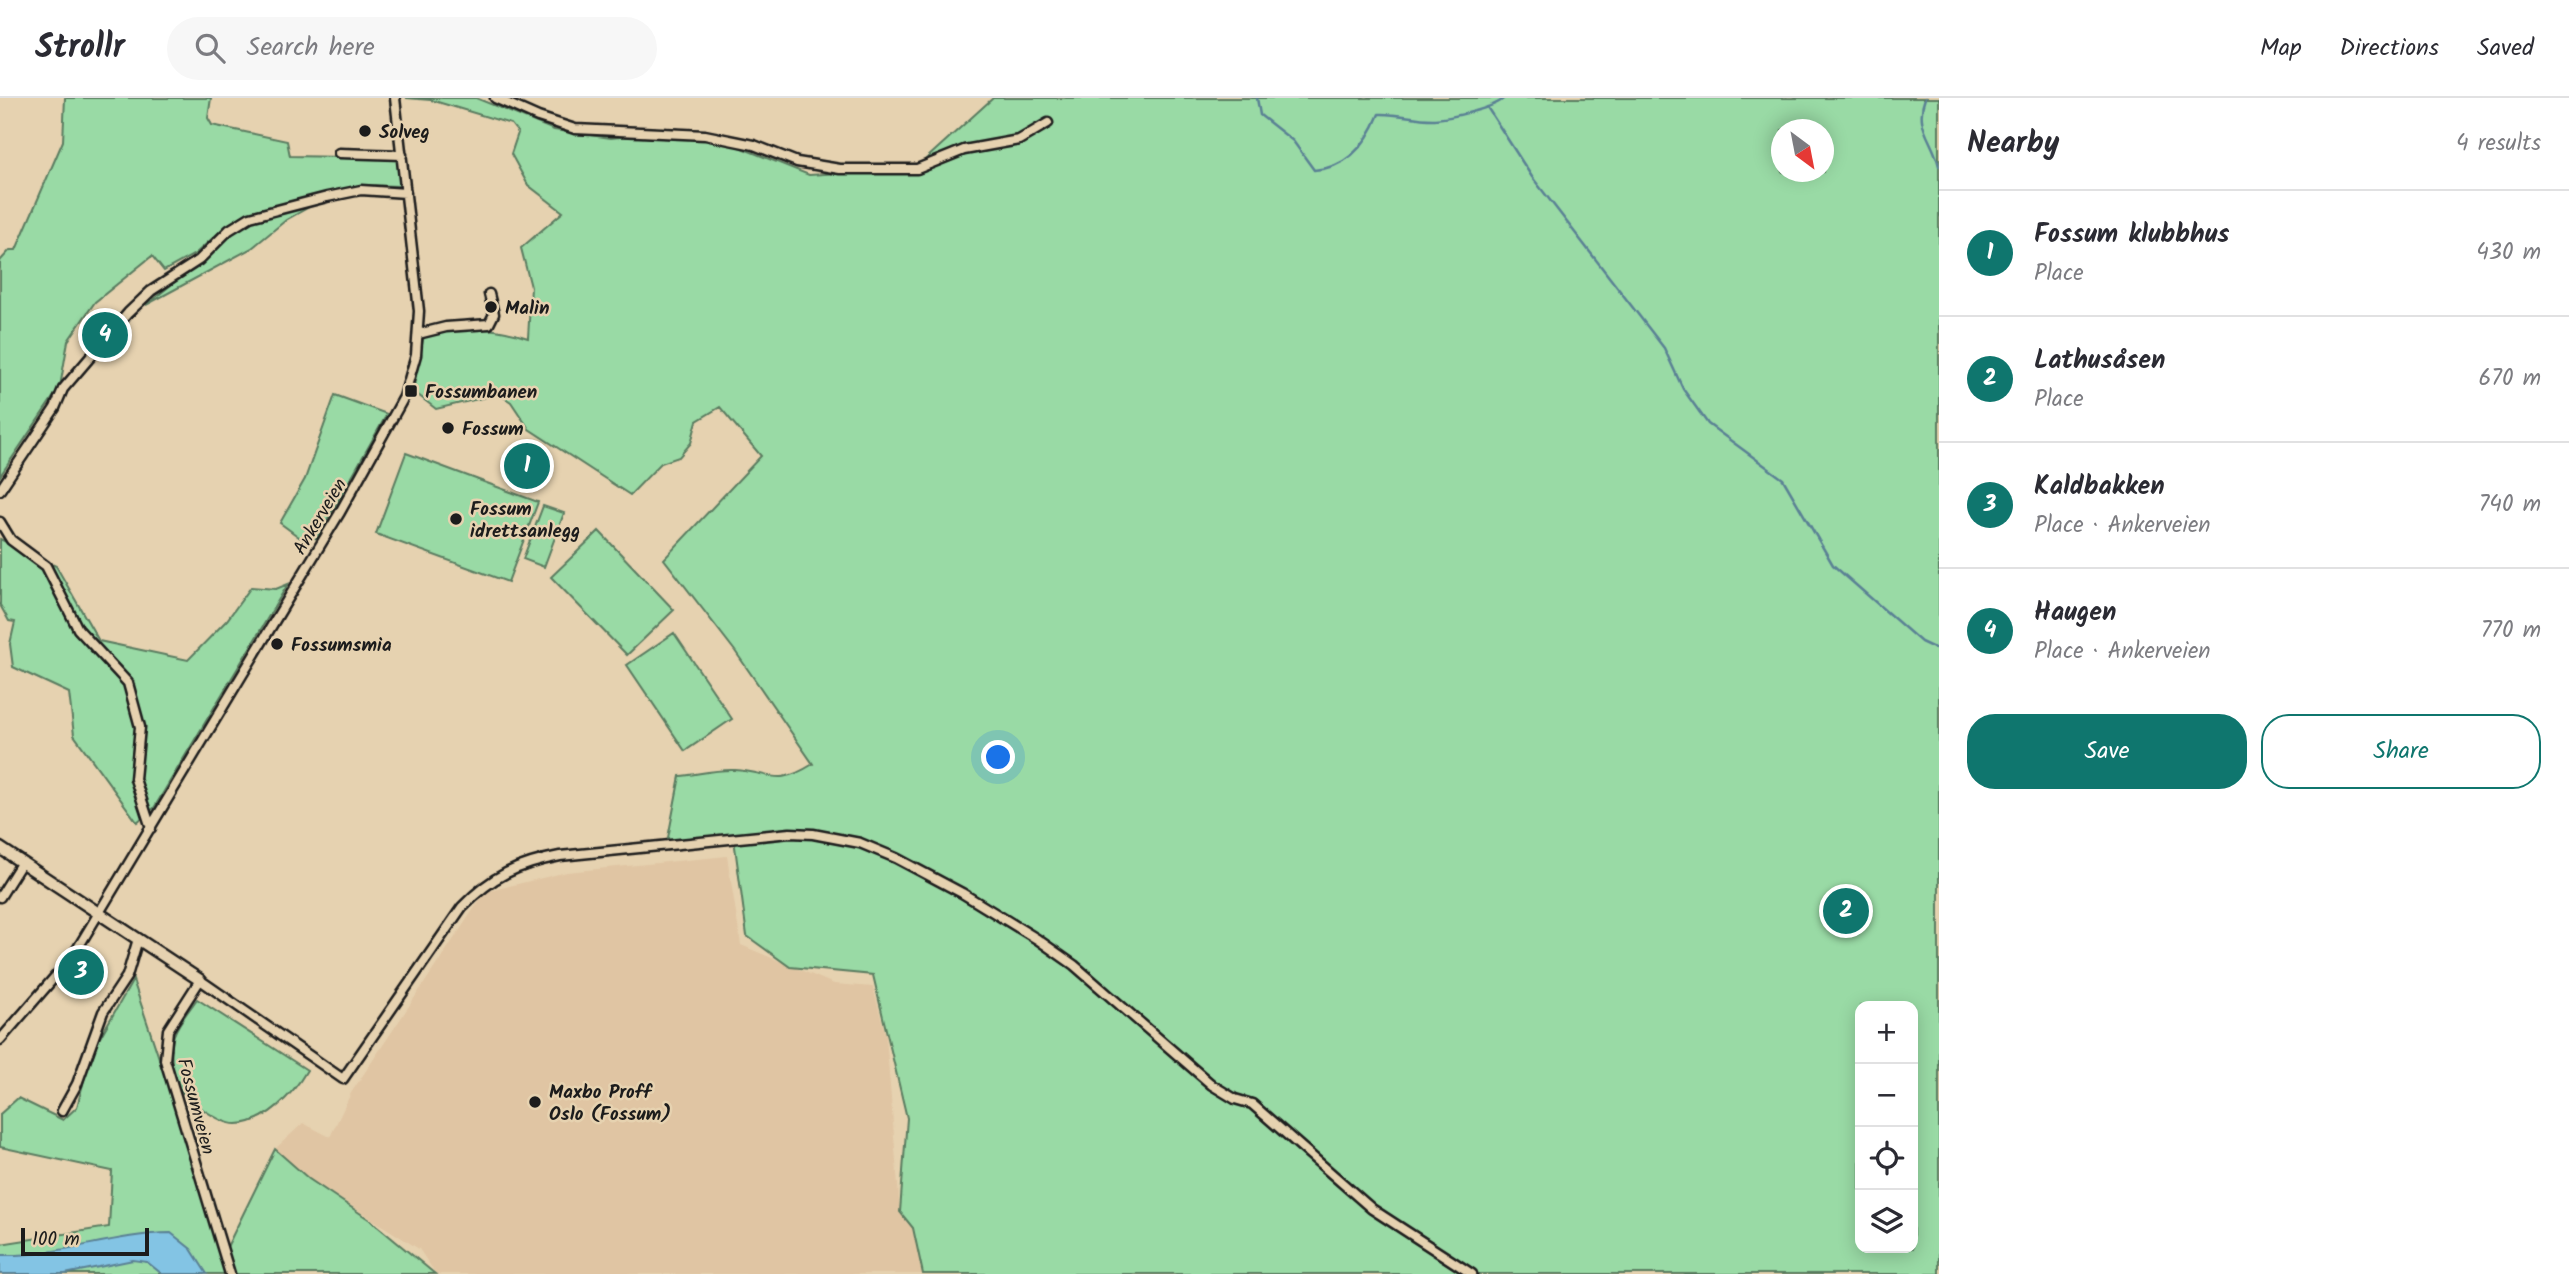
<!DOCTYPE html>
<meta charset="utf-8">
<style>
:root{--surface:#fff;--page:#f7f7f7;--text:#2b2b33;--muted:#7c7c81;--line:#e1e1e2;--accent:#0f766e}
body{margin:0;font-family:Kalam,sans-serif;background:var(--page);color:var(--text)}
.controls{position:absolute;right:21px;bottom:21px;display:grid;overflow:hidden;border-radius:14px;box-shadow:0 4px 18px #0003}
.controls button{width:63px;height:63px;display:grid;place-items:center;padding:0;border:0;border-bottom:2px solid var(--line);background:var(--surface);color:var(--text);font:35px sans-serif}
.compass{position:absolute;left:1771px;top:21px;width:63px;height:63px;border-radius:50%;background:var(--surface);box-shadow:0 4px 18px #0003;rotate:148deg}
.scale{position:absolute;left:21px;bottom:18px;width:128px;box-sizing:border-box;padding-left:7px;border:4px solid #1c1c1c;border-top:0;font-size:19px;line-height:24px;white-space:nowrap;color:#1c1c1c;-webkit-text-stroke:5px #e6d2b0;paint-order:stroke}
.you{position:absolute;left:999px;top:660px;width:24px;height:24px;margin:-18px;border:5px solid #fff;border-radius:50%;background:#1a73e8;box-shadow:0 0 0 10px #1a73e833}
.badge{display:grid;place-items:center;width:46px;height:46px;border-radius:50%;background:var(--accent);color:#fff;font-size:23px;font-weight:700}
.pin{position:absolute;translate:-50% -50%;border:4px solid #fff;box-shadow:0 2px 7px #0006}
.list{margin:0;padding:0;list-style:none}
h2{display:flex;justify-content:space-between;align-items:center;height:91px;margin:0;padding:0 28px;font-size:30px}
h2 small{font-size:23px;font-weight:400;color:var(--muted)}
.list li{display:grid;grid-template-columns:46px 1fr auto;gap:21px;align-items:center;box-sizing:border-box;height:126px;padding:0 28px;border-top:2px solid var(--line)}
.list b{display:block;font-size:26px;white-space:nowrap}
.list p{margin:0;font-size:23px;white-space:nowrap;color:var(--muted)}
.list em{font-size:23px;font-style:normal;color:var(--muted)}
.actions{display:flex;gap:14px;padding:21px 28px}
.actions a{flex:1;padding:16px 0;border:2px solid var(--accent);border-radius:28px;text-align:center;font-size:24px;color:var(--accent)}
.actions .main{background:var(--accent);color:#fff}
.icon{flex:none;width:38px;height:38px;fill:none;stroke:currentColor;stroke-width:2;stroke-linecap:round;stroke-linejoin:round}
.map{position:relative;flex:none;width:1939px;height:1176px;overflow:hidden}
header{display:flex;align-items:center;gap:42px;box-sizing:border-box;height:98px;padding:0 35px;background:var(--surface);border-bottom:2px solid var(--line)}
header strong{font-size:33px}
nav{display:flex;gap:38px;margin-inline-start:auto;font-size:24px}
.search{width:490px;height:63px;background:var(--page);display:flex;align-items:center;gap:18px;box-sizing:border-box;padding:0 24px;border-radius:38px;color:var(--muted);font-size:26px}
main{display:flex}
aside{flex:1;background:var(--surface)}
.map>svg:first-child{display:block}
</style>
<header>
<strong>Strollr</strong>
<div class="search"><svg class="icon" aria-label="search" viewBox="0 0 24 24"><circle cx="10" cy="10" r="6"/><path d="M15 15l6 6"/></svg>Search here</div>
<nav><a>Map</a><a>Directions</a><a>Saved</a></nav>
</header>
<main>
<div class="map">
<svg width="1939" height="1176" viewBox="0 0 1939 1176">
<rect width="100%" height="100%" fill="#e6d2b0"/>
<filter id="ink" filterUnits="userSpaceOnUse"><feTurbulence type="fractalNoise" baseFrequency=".0143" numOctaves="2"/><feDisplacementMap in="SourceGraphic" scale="14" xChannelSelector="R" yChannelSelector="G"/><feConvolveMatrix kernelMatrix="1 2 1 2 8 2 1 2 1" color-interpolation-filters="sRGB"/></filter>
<g filter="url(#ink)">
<!-- built -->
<path fill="#e0c5a3" d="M727,758L741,847L834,886L873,889L886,938L900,1113L913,1130L923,1176H436L419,1151L309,1081L275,1051L303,1025L330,1039L351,995L485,794L567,774Z"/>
<!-- green -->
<path fill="#99daa5" stroke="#5a7b60" stroke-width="2" fill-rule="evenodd" d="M65,0H211L208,20L212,27L287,43L290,58L400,60V88L362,87L250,114L227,127L195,156L164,173L152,158L95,204L68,243L60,289L0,378V163L10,152H16L63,43Z
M406,0H476L554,32L611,40L664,34L714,39L809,77L916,70L993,0H1939V1176H923L913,1130L900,1114L907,1020L873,877L790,869L747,838L734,741L667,745L680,678C698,676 717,671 735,672C772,674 775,690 813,666L735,553L664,461L761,358L720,309L697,323L691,345L679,359L661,365L630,397L529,331L511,304L499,296L436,311L413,293L424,237C461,227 492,228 528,240L531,189L521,150L563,114L528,87L511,56L518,35L511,26L431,2ZM1782,32H1824V74H1782ZM1860,908H1913V1150H1860Z
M320,103L286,122L252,150L146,207L201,163L233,133L252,122Z
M335,297L387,316L317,440L303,442L280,425L305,381Z
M406,355L538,404L508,484L376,436Z
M543,408L564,415L544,469L523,461Z
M599,433L674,512L627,557L551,479Z
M0,441L56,468L99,543L188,562L227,522L251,489L276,491L288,486L154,710L137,724L74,637L69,595L13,569L10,546L15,524L9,523L0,507Z
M674,535L732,621L685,653L627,567Z
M133,882L224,1155L275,1051L309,1081L370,1122L435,1176H0V1146L109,1129L112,1073L0,1049V1016L18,1000L63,1022L77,1009L91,955Z
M197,901L307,972C293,996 267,1025 237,1026C221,1027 183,1000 176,985C171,973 170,949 174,937C178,925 190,911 197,901Z"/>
<!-- water -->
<path fill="#83c4e4" stroke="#5a8194" stroke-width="2" d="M171,1135L191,1151L207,1176H162L147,1164L133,1162L65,1176H0V1157C57,1159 113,1136 171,1135Z"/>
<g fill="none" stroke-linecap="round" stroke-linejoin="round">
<!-- stream -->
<path stroke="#5a8194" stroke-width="2.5" d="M1257,0L1260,17L1293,43L1314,72C1348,70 1367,46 1379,16C1398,15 1417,22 1435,21C1449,20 1496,10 1504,0
M1925,0C1914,29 1933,41 1939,68
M1487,9L1532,79L1664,250L1683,291L1708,326L1783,381L1833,467L1921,544L1938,552"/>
<defs>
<path id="minor" d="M495,0L538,19L575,31L705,37L754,47L797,64L840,71H917L964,52L1019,42L1048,25
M339,55L402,57
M418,236L446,229L489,226L494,216L489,196
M0,392L55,310L63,291L128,215L151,193L199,162L229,132L250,119L327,99L361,92L406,95
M0,424L11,442L46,468L78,531L128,585L140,629L135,681L151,730
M0,799L22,764
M0,942L73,858L339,416L404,299L416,257L419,213L395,0
M62,1013L77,986L103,914L127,878L138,841
M230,1176L165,962L168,932L200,882L343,981L462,809C492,778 518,766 560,758L790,735L813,736L860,745L896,760L962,795L1037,841L1074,867L1212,987L1235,1001L1252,1006L1372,1111L1472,1176"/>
<path id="tertiary" d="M0,750L200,882"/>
</defs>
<!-- minor casing -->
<use href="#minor" stroke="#1c1c1c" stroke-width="13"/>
<!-- tertiary casing -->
<use href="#tertiary" stroke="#1c1c1c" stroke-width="15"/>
<!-- minor -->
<use href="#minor" stroke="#e6d2b0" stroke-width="8"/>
<!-- tertiary -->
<use href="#tertiary" stroke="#e6d2b0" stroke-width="10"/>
</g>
</g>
<!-- markers -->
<g fill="#1c1c1c" stroke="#e6d2b0" stroke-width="2.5">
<circle cx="365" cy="33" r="7"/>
<circle cx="491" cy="209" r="7"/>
<rect x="404" y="286" width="14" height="14" rx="3.5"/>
<circle cx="448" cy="330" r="7"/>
<circle cx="456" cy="421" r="7"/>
<circle cx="277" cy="546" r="7"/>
<circle cx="535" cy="1004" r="7"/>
</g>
<g text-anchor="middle" stroke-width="5" stroke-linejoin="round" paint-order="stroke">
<!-- poi labels -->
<g font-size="19" font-weight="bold" fill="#1c1c1c" stroke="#e6d2b0" text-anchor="start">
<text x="379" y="40">Solveg</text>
<text x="505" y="216">Malin</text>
<text x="425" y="300">Fossumbanen</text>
<text x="462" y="337">Fossum</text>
<text x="470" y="417">Fossum<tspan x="470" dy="22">idrettsanlegg</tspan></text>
<text x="291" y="553">Fossumsmia</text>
<text x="549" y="1000">Maxbo Proff<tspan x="549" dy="22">Oslo (Fossum)</tspan></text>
</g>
<!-- street labels -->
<g font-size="19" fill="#1c1c1c" stroke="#e6d2b0">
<text transform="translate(319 418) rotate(-59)" y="7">Ankerveien</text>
<text transform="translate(197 1008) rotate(75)" y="7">Fossumveien</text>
</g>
</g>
</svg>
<div class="controls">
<button>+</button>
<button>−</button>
<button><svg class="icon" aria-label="locate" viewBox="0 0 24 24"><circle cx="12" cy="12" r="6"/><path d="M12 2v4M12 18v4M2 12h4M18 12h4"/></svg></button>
<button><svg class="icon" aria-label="layers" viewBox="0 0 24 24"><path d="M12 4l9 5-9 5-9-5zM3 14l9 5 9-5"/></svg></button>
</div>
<svg class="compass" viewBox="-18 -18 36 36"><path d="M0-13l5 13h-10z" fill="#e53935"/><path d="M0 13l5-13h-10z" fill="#7c7c81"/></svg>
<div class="scale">100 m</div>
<div class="you"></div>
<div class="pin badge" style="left:527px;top:368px">1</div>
<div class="pin badge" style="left:1846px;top:813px">2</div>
<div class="pin badge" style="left:81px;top:874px">3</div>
<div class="pin badge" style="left:105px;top:237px">4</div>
</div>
<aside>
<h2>Nearby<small>4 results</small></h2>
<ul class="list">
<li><span class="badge">1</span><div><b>Fossum klubbhus</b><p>Place</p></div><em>430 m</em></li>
<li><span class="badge">2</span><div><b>Lathusåsen</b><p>Place</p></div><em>670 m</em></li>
<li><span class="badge">3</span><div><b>Kaldbakken</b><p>Place · Ankerveien</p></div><em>740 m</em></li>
<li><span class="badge">4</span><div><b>Haugen</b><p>Place · Ankerveien</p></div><em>770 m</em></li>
</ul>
<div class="actions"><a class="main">Save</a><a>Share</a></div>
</aside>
</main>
